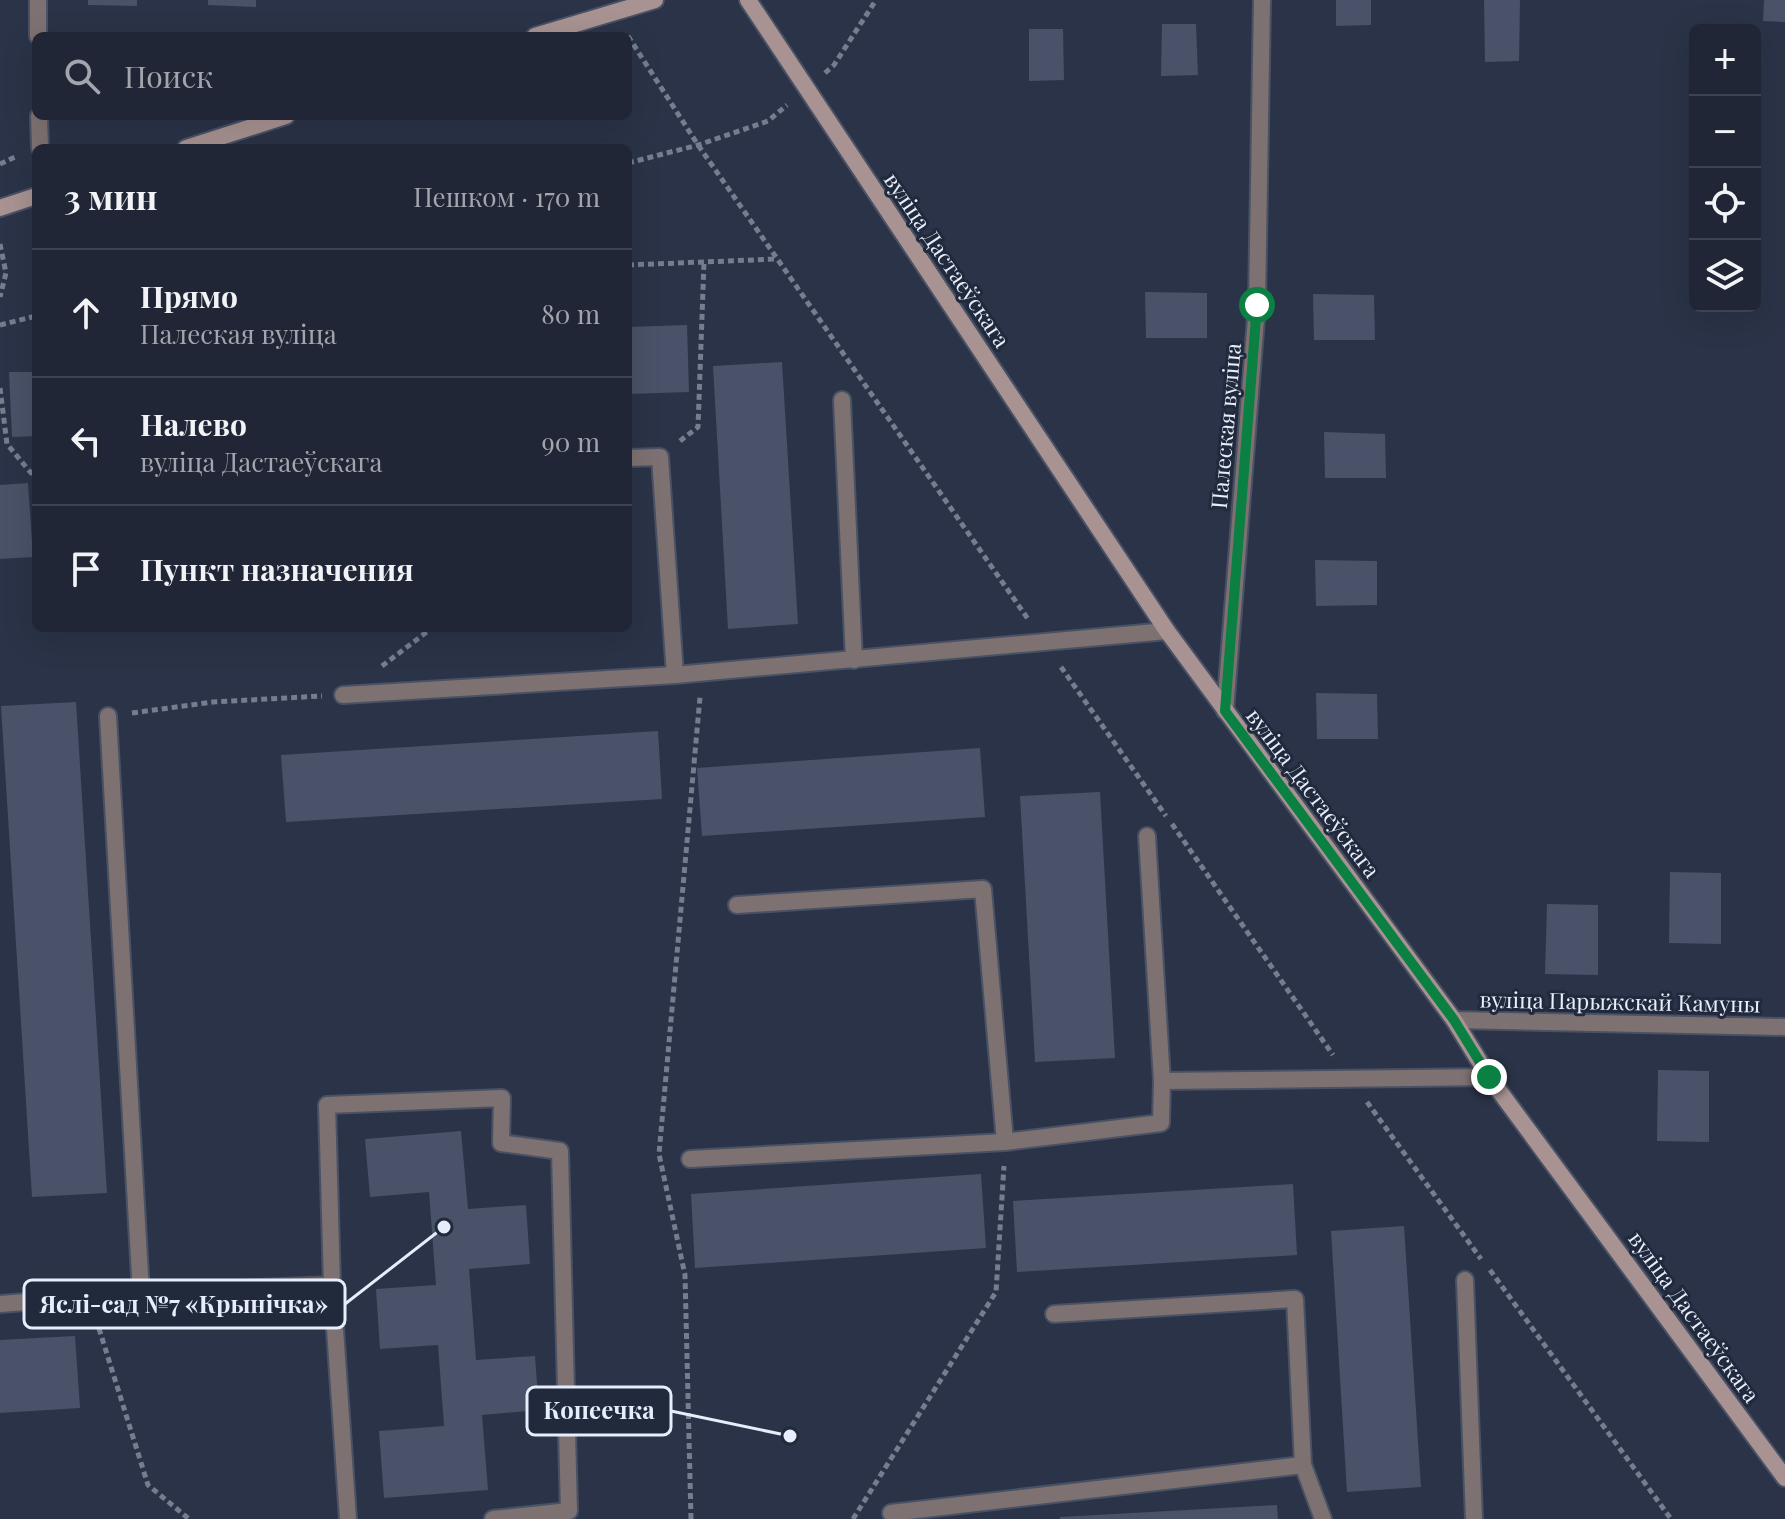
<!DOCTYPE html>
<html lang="ru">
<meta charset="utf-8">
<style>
:root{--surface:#202636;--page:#282e3e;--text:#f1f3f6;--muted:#a2a5ad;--line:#3d4351}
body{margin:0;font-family:"Playfair Display",serif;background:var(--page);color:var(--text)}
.controls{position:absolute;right:24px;top:24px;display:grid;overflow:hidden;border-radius:12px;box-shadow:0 8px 32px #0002}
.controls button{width:72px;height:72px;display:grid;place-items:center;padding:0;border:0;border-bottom:2px solid var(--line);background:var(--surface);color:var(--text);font:40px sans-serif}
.stop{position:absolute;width:24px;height:24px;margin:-18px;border:6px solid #0b8043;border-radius:50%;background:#fff}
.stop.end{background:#0b8043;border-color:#fff;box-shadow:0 2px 8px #0008}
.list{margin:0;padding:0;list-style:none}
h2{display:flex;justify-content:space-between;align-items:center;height:104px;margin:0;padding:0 32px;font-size:34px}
h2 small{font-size:26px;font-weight:400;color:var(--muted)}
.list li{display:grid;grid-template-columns:52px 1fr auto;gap:24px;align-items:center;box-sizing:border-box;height:128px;padding:0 32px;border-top:2px solid var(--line)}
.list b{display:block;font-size:30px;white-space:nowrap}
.list p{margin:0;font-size:26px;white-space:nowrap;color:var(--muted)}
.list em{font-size:26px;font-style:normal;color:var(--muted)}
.icon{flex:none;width:44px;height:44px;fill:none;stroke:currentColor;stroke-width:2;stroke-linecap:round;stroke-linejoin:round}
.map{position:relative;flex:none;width:1785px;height:1519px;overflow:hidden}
.search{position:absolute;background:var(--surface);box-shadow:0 8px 32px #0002;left:32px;top:32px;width:600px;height:88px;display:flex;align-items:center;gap:20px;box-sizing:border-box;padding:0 28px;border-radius:12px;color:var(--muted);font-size:30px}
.panel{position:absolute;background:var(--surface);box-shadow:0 8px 32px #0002;left:32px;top:144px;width:600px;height:488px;border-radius:12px}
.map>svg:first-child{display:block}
</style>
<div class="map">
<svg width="1785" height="1519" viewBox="0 0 1785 1519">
<rect width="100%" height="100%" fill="#2b3348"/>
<!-- building -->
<path fill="#495268" d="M88,0H137V6L88,5Z
M208,0H256V7L208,5Z
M1336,0H1371V25L1336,26Z
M1484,0H1520L1519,61L1485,62Z
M1764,0H1785V22L1763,21Z
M1162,24H1196L1198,75L1161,76Z
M1029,29H1063L1064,80L1029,81Z
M1145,292L1207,293V338H1146Z
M1313,294L1374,295L1375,340H1314Z
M687,325L689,392L628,394V327Z
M782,362L798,624L728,629L713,366Z
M9,372H36V436L12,437Z
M1324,432L1385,434L1386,478H1325Z
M28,483L33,557L0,559V485Z
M1315,560L1377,561V605L1316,606Z
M1316,693L1377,694L1378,739H1317Z
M76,702L107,1193L32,1197L1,706Z
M658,731L662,799L286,822L281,755Z
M980,748L985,817L702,836L697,768Z
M1100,792L1115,1058L1035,1062L1020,796Z
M1670,872L1721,873V944L1669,943Z
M1547,904L1598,905V975L1545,974Z
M1658,1070L1709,1071V1142L1657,1141Z
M461,1131L468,1209L526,1205L530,1264L469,1269L476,1360L535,1356L539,1410L482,1415L488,1490L384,1498L379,1431L444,1426L438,1345L380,1349L376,1289L436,1285L429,1192L370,1197L365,1139Z
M981,1174L986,1248L695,1268L691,1194Z
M1293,1184L1297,1255L1017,1272L1013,1201Z
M1404,1226L1421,1487L1347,1492L1331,1231Z
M75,1336L80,1408L0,1413V1340Z
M1277,1505L1278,1519H1060V1517Z"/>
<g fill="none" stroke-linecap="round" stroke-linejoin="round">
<defs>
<path id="lane" d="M842,400L854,660
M628,458L660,457L675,675L1167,631
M343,695L675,675
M1147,836L1162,1081L1489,1077
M737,905L983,889L1005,1142L1161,1123L1162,1081
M690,1159L1005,1142
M1465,1280L1474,1519
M141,1293L332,1285
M0,1304L141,1293L108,716
M1054,1314L1295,1299L1303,1465L1323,1519
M891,1513L1303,1465
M348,1519L332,1285L327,1105L502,1098L501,1143L560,1151L569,1511L493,1519"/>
<path id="street" d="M38,0V36
M39,116L40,148
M1225,711L1257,305L1262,0
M1454,1020L1785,1027"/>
<path id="secondary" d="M748,0L1167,631L1454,1020L1489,1077L1785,1478
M535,36L655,0
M186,148L286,116
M0,208L36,196"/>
</defs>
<!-- lane casing -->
<use href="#lane" stroke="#495164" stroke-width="20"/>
<!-- street casing -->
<use href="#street" stroke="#495164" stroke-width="20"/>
<!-- secondary casing -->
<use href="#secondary" stroke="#495164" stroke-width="20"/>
<!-- path -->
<path stroke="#757d8f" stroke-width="5" stroke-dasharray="6 4" stroke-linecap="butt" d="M628,36L698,145L1028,619
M825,73L834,65L876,0
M628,163L698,145L768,121L787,105
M0,164L17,156
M0,244L6,273L0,297
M628,265L777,259
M0,325L36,316
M0,388L7,444L31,473H36
M680,441L698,427L704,262
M382,666L432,628
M1061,667L1166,816
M132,713L213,702L322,696
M1172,824L1333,1055
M1367,1102L1481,1259
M1490,1270L1671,1519
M96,1319L148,1485L189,1519
M691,1519L685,1275L659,1154L700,697
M853,1519L996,1292L1004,1166"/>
<!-- lane -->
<use href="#lane" stroke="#7e7171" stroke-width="16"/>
<!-- street -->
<use href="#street" stroke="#7e7171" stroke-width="16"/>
<!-- secondary -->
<use href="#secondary" stroke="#a89292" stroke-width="16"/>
</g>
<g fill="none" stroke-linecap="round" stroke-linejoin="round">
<!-- route -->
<path stroke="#0b8043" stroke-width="10" d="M1257,305L1225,711L1454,1020L1489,1077"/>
</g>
<g text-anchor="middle" stroke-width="6" stroke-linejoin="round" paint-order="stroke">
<!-- street labels -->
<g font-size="22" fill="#e7edfa" stroke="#21293d">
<text transform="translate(947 260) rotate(56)" y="8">вуліца Дастаеўскага</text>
<text transform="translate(1226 426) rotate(-85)" y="8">Палеская вуліца</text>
<text transform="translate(1313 793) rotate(53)" y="8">вуліца Дастаеўскага</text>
<text transform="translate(1620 1002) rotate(1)" y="8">вуліца Парыжскай Камуны</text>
<text transform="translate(1694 1317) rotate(54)" y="8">вуліца Дастаеўскага</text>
</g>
</g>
<!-- callouts -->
<path fill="none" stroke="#e7edfa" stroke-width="3" d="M444 1227L345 1304M790 1436L671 1411"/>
<g fill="#e7edfa" stroke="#21293d" stroke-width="3">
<circle cx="444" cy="1227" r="8"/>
<circle cx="790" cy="1436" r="8"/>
</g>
<g fill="#21293d" stroke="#e7edfa" stroke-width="3">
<rect x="24" y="1280" width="321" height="48" rx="8"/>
<rect x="527" y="1387" width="144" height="48" rx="8"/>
</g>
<g font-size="24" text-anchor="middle" font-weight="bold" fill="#e7edfa">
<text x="184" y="1313">Яслі-сад №7 «Крынічка»</text>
<text x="599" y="1419">Копеечка</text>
</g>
</svg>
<div class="controls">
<button>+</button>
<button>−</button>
<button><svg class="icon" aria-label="locate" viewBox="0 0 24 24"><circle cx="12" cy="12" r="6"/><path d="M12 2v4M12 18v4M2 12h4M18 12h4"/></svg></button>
<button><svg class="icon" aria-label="layers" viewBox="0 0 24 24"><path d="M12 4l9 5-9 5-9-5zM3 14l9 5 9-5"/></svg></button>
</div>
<div class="stop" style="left:1257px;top:305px"></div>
<div class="stop end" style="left:1489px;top:1077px"></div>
<div class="search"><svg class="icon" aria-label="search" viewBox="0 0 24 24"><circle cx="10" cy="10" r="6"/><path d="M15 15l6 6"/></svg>Поиск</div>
<section class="panel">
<h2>3 мин<small>Пешком · 170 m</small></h2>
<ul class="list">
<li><svg class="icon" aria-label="ahead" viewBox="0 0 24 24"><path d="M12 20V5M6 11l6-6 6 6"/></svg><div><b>Прямо</b><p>Палеская вуліца</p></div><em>80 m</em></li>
<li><svg class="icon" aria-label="left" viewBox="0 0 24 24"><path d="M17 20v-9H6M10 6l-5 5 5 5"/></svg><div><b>Налево</b><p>вуліца Дастаеўскага</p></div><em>90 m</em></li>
<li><svg class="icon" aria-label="arrive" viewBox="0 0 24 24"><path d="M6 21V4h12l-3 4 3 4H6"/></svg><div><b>Пункт назначения</b></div></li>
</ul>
</section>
</div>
